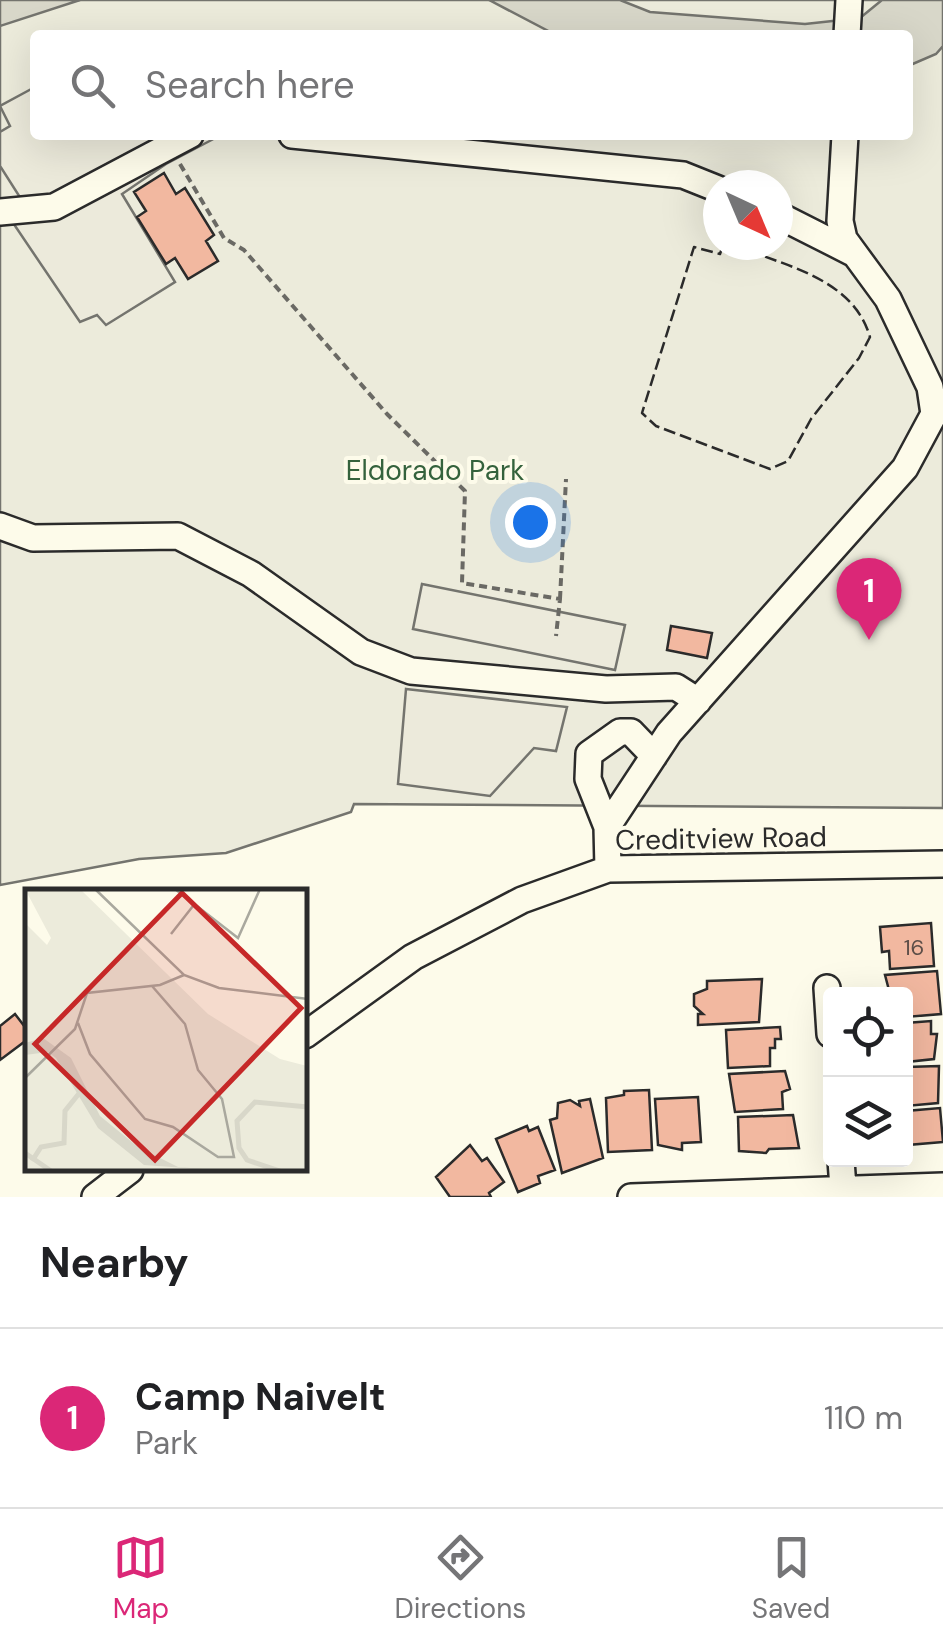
<!DOCTYPE html>
<style>
:root{--surface:#fff;--page:#f2f2f2;--text:#202124;--muted:#757577;--line:#e0e0e0;--accent:#db2777}
body{margin:0;font-family:"DM Sans",sans-serif;background:var(--page);color:var(--text)}
.controls{position:absolute;right:30px;bottom:30px;display:grid;overflow:hidden;border-radius:10px;box-shadow:0 10px 40px #0002}
.controls button{width:90px;height:90px;display:grid;place-items:center;padding:0;border:0;border-bottom:2px solid var(--line);background:var(--surface);color:var(--text);font:50px sans-serif}
.compass{position:absolute;left:703px;top:170px;width:90px;height:90px;border-radius:50%;background:var(--surface);box-shadow:0 10px 40px #0002;rotate:136deg}
.you{position:absolute;left:530px;top:522px;width:35px;height:35px;margin:-25px;border:8px solid #fff;border-radius:50%;background:#1a73e8;box-shadow:0 0 0 15px #1a73e833}
.badge{display:grid;place-items:center;width:65px;height:65px;border-radius:50%;background:var(--accent);color:#fff;font-size:32px;font-weight:700}
.pin{position:absolute;translate:-50% -82px;filter:drop-shadow(0 2px 5px #0008)}
.pin::after{content:'';position:absolute;top:52px;width:35px;height:30px;background:inherit;clip-path:polygon(0 0,100% 0,50% 100%)}
.list{margin:0;padding:0;list-style:none}
h2{display:flex;justify-content:space-between;align-items:center;height:130px;margin:0;padding:0 40px;font-size:42px}
h2 small{font-size:32px;font-weight:400;color:var(--muted)}
.list li{display:grid;grid-template-columns:65px 1fr auto;gap:30px;align-items:center;box-sizing:border-box;height:180px;padding:0 40px;border-top:2px solid var(--line)}
.list b{display:block;font-size:38px;white-space:nowrap}
.list p{margin:0;font-size:32px;white-space:nowrap;color:var(--muted)}
.list em{font-size:32px;font-style:normal;color:var(--muted)}
.icon{flex:none;width:55px;height:55px;fill:none;stroke:currentColor;stroke-width:2;stroke-linecap:round;stroke-linejoin:round}
.map{position:relative;flex:none;width:943px;height:1197px;overflow:hidden}
.search{position:absolute;background:var(--surface);box-shadow:0 10px 40px #0002;left:30px;right:30px;top:30px;height:110px;display:flex;align-items:center;gap:25px;box-sizing:border-box;padding:0 35px;border-radius:10px;color:var(--muted);font-size:38px}
.sheet{height:310px;background:var(--surface)}
nav{display:flex;justify-content:space-around;align-items:center;box-sizing:border-box;height:140px;border-top:2px solid var(--line);background:var(--surface);font-size:28px;color:var(--muted)}
nav a{display:grid;justify-items:center;gap:5px}
nav .on{color:var(--accent)}
.map>svg:first-child{display:block}
</style>
<div class="map">
<svg width="943" height="1197" viewBox="0 0 943 1197">
<rect width="100%" height="100%" fill="#fdfbea"/>
<!-- green -->
<path fill="#ecebdb" stroke="#74746e" stroke-width="2.5" fill-rule="evenodd" d="M0,0H943V808L354,804L351,812L226,853L139,859L0,885ZM35,35H908V135H35ZM718,185H778V245H718Z"/>
<!-- parking -->
<path fill="#eceadb" stroke="#74746e" stroke-width="2.5" d="M35,87V135H221L166,164L122,194L175,282L106,325L97,315L80,322L5,211L23,202L0,166V132L10,126L0,106Z
M422,584L625,625L615,670L413,629Z
M406,689L567,707L556,751L534,748L490,796L398,784Z"/>
<!-- water -->
<path fill="#d8d7c9" stroke="#74746e" stroke-width="2.5" d="M0,0H80L0,26Z
M489,0H620L650,12L805,24L860,18L882,0H943V46L936,54L908,66V35H556Z"/>
<!-- building -->
<path fill="#f2b8a0" stroke="#2b2b2b" stroke-width="2.5" d="M164,173L176,194L185,188L214,235L206,241L218,261L188,279L175,258L166,264L137,217L146,211L134,192Z
M671,626L712,633L707,658L667,650Z
M931,923L934,966L890,969L889,951L882,952L880,927Z
M937,971L941,1014L906,1017V994H890L885,975Z
M762,979L759,1022L698,1025V1014H703L694,1006V994L707,989V981Z
M15,1014L28,1031V1039L0,1060V1026Z
M931,1021V1034H937L934,1059L906,1062V1023Z
M780,1027L781,1039H775V1048H770V1066L728,1068L726,1030Z
M939,1066L938,1103L906,1106V1067Z
M785,1071L790,1089L782,1092L783,1109L735,1112L729,1074Z
M649,1090L652,1150L608,1152L606,1098L624,1095V1091Z
M698,1097L701,1142L682,1143V1150L658,1145L655,1099Z
M590,1099L603,1158L562,1173L550,1120L557,1118L558,1103L570,1100L580,1106L579,1101Z
M940,1108L943,1142L908,1145L906,1152V1111Z
M793,1115L799,1148L769,1149L766,1153L739,1151L738,1117Z
M527,1126L529,1131L538,1127L555,1170L538,1176L540,1183L518,1192L496,1139Z
M470,1145L482,1161L487,1158L504,1182L489,1193L491,1197H450L436,1177Z"/>
<g fill="none" stroke-linecap="round" stroke-linejoin="round">
<defs>
<path id="minor" d="M847,35L849,0
M292,135L683,175L718,189
M0,212L54,207L190,135
M778,215L853,253
M0,526L33,538L178,536L251,574L361,652L411,671L606,689L676,687L698,701
M607,827L588,779L589,754L620,732H631L654,756
M608,869L607,827L669,733L905,468L934,414L930,387L888,299L844,239L840,221L845,135
M827,988L830,1034
M305,1035L413,957L522,900L608,869L943,864
M841,1160L843,1188
M95,1197L130,1170
M631,1197L943,1186"/>
</defs>
<!-- minor casing -->
<use href="#minor" stroke="#2b2b2b" stroke-width="30"/>
<!-- path -->
<path stroke="#6a6964" stroke-width="4" stroke-dasharray="8 5" stroke-linecap="butt" d="M180,164L224,238L244,250L387,414L465,491L462,583L560,599L556,636
M560,599L566,479"/>
<!-- minor -->
<use href="#minor" stroke="#fdfbea" stroke-width="25"/>
<!-- fence -->
<path stroke="#2b2b2b" stroke-width="2.5" stroke-dasharray="12 5" stroke-linecap="butt" d="M723,245L720,254L694,247L642,413L656,426L770,469L788,461L811,419L859,358L870,337C854,282 794,268 747,250"/>
</g>
<g text-anchor="middle" stroke-width="8" stroke-linejoin="round" paint-order="stroke">
<!-- number labels -->
<g font-size="22" fill="#5d4e48">
<text x="914" y="955">16</text>
</g>
<!-- park labels -->
<g font-size="28" fill="#34623c" stroke="#fdfbea">
<text x="435" y="480">Eldorado Park</text>
</g>
<!-- street labels -->
<g font-size="28" fill="#2b2b2b" stroke="#fdfbea">
<text transform="translate(721 838) rotate(-1)" y="10">Creditview Road</text>
</g>
</g>
<!-- overview -->
<g transform="translate(25 889)">
<rect width="282" height="282" fill="#fdfbea"/>
<path d="M0,0H55L183,125L255,170L282,177V282H0V34L22,56L26,49Z" fill="#ecebdb"/>
<path d="M18,149L46,169L75,227L113,258L153,278L202,282L119,276L73,239L31,169L23,163L0,166V154Z" fill="#d8d7c9"/>
<path fill="none" stroke="#d8d7c9" stroke-width="5" d="M0,264L26,282M7,272L16,258L39,254L40,222L56,202M255,282L222,271L214,259L212,232L230,213L283,218"/>
<path fill="none" stroke="#a9a89e" stroke-width="2.5" d="M70,0L159,86L194,99L283,110M150,0L213,49L235,0M146,45L168,17M53,134L65,165L120,230L148,238L193,268H209L197,210L173,181L160,135L127,97M0,189L50,140L62,104L135,96L159,86"/>
<path fill="#c62828" fill-opacity="0.15" stroke="#c62828" stroke-width="5" d="M157,4L276,119L130,271L10,155Z"/>
<rect width="282" height="282" fill="none" stroke="#2b2b2b" stroke-width="5"/>
</g>
</svg>
<div class="controls">
<button><svg class="icon" aria-label="locate" viewBox="0 0 24 24"><circle cx="12" cy="12" r="6"/><path d="M12 2v4M12 18v4M2 12h4M18 12h4"/></svg></button>
<button><svg class="icon" aria-label="layers" viewBox="0 0 24 24"><path d="M12 4l9 5-9 5-9-5zM3 14l9 5 9-5"/></svg></button>
</div>
<svg class="compass" viewBox="-18 -18 36 36"><path d="M0-13l5 13h-10z" fill="#e53935"/><path d="M0 13l5-13h-10z" fill="#757577"/></svg>
<div class="you"></div>
<div class="pin badge" style="left:869px;top:640px">1</div>
<div class="search"><svg class="icon" aria-label="search" viewBox="0 0 24 24"><circle cx="10" cy="10" r="6"/><path d="M15 15l6 6"/></svg>Search here</div>
</div>
<section class="sheet">
<h2>Nearby<small></small></h2>
<ul class="list">
<li><span class="badge">1</span><div><b>Camp Naivelt</b><p>Park</p></div><em>110 m</em></li>
</ul>
</section>
<nav>
<a class="on"><svg class="icon" aria-label="map" viewBox="0 0 24 24"><path d="M3 6l6-2 6 2 6-2v14l-6 2-6-2-6 2zM9 4v14M15 6v14"/></svg>Map</a>
<a><svg class="icon" aria-label="directions" viewBox="0 0 24 24"><path d="M12 3l9 9-9 9-9-9zM9 14v-3h6M13 9l2 2-2 2"/></svg>Directions</a>
<a><svg class="icon" aria-label="saved" viewBox="0 0 24 24"><path d="M7 4h10v16l-5-4-5 4z"/></svg>Saved</a>
</nav>
